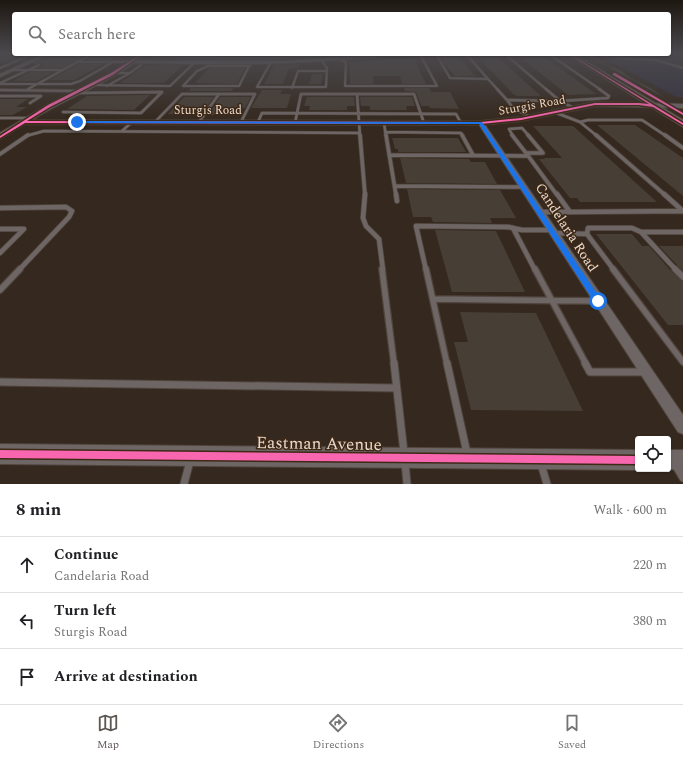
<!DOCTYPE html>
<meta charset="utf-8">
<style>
:root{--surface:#fff;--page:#f2f2f2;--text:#202124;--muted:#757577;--line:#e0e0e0;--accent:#5e5855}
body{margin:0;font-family:Spectral,serif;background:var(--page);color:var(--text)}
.controls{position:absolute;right:12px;bottom:12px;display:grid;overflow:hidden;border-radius:4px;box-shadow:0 1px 3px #0004}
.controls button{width:36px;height:36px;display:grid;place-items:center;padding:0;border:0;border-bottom:1px solid var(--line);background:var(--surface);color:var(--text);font:20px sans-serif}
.stop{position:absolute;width:12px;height:12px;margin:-9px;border:3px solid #1a73e8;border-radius:50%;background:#fff}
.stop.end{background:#1a73e8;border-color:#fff;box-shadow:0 1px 4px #0008}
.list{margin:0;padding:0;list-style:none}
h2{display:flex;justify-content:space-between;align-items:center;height:52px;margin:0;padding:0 16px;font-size:17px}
h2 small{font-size:13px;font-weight:400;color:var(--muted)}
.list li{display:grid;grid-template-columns:26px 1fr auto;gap:12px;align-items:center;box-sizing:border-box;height:56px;padding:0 16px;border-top:1px solid var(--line)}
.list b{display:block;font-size:15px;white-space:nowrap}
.list p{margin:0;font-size:13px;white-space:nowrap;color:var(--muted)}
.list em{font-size:13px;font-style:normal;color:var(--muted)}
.icon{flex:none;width:22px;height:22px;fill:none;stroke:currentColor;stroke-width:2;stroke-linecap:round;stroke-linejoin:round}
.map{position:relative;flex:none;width:683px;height:484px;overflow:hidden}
.search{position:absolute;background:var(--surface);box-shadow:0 1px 3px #0004;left:12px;right:12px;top:12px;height:44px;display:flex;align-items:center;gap:10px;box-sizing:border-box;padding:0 14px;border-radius:4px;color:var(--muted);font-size:15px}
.sheet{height:220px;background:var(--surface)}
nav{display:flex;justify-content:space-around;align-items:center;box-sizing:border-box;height:56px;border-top:1px solid var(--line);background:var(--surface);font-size:11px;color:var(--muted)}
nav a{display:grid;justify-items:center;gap:2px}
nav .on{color:var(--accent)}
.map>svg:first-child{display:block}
</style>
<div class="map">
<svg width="683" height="484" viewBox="0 0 683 484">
<rect width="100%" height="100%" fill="#35291f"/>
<!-- industrial -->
<path fill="#35323f" d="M683,53V97H676L597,54Z"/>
<!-- green -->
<path fill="#474f41" d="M586,54L591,55L606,65L619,70L632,79L652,89L663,97Z"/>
<!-- building -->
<path fill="#473e36" d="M10,53L14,54H26L0,64V57Z
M51,54H87L62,68H40L44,64H32Z
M94,54H120L111,60H87Z
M440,54H457L475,76H455L444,63Z
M475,54H494L541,96H517L513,94Z
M516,54H540L596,94L568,95Z
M382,59H414L426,84H402L400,76H373L374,84H350L349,62H366V60H382Z
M79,64H103L74,80H49Z
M300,64L298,68L289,69L283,84H264L274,65Z
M146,65H183L164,83H120Z
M209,68H245L237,84L195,83Z
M29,72H53L37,81H13Z
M312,74H323L321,84H309Z
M191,88H233L232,91H189Z
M404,88H429L431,92H450L459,109L430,108L429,106H421L416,92L405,91Z
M262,90H282L280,94H291L287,108H251Z
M150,95L134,110L67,109L87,96Z
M184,97H214L201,115L168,114Z
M220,97H251L245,108H241L238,115H208Z
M307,97H354L355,106H347V110H309L310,106H304Z
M360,97H412L415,106H406L407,110H370V106H361Z
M0,99H28L16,107H27L13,115H0Z
M597,125H635L683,158V196Z
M533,126H573L657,202H580L577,198H570L539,159H545L543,158H562Z
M392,138H458L466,152H398V149H395Z
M400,158L469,159L471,162H485L497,184L406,183Z
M407,189L500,190L516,218H490L492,223L433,222L431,217H413Z
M435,230L496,231L525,292H452Z
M596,234H632L642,246H649L672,272L683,281V325H668Z
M659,246H683V271L677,265Z
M460,312L536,313L583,411L471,410L454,342H468Z"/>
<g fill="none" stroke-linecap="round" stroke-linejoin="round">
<defs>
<path id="service-far5" d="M436,54L450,78L488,79L498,90
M466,54L488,79
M505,54L547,90
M549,54L601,90
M0,55L4,53
M153,57L270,58L339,55
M617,58L656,60L683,68
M342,59L346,63L345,86H437L420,54
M80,62H130
M271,62L257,87H326L327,68L322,61
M209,64V66H250
M208,66L197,71L183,86H239L249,66
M0,68L32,54
M13,70H61
M130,73L141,65
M0,83L39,65
M0,84H71L80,81L113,62
M91,85L170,86L195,62
M107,86L130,73H113
M292,88L298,71H327
M28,89L92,54"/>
<path id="service-far4" d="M497,89L507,100
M546,89L560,101
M357,94H414L424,123
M0,96H41L30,103
M574,108L560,101L608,98L609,96L599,89
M63,112L141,113L162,92L75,93
M554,112L580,122L597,136
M530,117L513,108L507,100L560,101
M0,118H31
M155,122L182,94H255L241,122
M199,122L219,94
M258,122L262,113L456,114L461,123
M580,122L588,120H642L666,136
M295,123L301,94H357L360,136
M384,123L386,136
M122,131L132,122
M385,132L461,133L463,136
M26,136L44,131L359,133
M513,136L509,129L522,128L529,136"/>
<path id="service-far3" d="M360,135L365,195
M386,135L396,195
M462,135L473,155
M512,135L526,153
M596,135L665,195
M665,135L683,148
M526,153H543L528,135
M526,153L557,195
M0,154L28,135
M389,155L528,156
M395,186L523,187"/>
<path id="service-far2" d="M365,194L363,218L366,226L379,239L383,270
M396,194L397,201
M664,194L683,211
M0,208L66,207L72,211L69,217L19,270
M540,212H570L557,194
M570,212L683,211
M513,228L535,270
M0,229H24L0,253
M641,232L676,270
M554,233L587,234
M426,270L416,226L508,227L522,230H552
M614,270L587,234L588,228H632L641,232H683"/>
<path id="service-far1" d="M382,269L394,364
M426,269L447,364
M535,269L586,364
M613,269L683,362
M675,269L683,277
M0,290L20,269
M433,299L598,301"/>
<path id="service" d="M394,363L404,453
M447,363L467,453
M585,363L590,372H645
M0,382L396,388
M405,462L407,484
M541,464L547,484
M676,466L683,478
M184,484L190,461"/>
<path id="minor" d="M45,54H50L0,77V74Z
M371,54H382C372,59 346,59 334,60C266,66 198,64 130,63L128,62L130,61H286Z
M0,89L78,90L80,91L78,92L0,91Z
M479,122H483L683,415V434L678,432L478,123Z"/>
<path id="tertiary" d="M139,54H145C114,82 67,97 32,120L481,121L521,117L595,102L683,104V108L595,106L521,121L481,125L25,124L0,139V133L47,105L110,73Z
M0,444L638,450V469H640L638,470L0,464Z
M668,450H683V470L666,469H668Z"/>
<path id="trunk" d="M566,54H574L683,120V127Z"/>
</defs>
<!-- service-far5 casing -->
<use href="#service-far5" stroke="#50453d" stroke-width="3"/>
<!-- service-far4 casing -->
<use href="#service-far4" stroke="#50453d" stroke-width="3.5"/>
<!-- service-far3 casing -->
<use href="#service-far3" stroke="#50453d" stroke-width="5"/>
<!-- service-far2 casing -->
<use href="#service-far2" stroke="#50453d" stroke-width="6"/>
<!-- service-far1 casing -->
<use href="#service-far1" stroke="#50453d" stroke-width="8"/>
<!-- service casing -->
<use href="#service" stroke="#50453d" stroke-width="9"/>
<!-- minor casing -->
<use href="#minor" stroke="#50453d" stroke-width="2"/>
<!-- tertiary casing -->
<use href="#tertiary" stroke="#50453d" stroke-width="2"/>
<!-- trunk casing -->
<use href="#trunk" stroke="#50453d" stroke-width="2"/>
<!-- service-far5 -->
<use href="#service-far5" stroke="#6e6665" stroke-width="2"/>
<!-- service-far4 -->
<use href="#service-far4" stroke="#6e6665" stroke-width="2.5"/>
<!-- service-far3 -->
<use href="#service-far3" stroke="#6e6665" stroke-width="3.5"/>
<!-- service-far2 -->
<use href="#service-far2" stroke="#6e6665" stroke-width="4.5"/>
<!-- service-far1 -->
<use href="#service-far1" stroke="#6e6665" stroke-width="5.5"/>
<!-- service -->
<use href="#service" stroke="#6e6665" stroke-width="7"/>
<!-- minor -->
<use href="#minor" fill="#6e6665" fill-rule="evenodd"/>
<!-- tertiary -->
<use href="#tertiary" fill="#6e6665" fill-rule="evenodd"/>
<!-- trunk -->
<use href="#trunk" fill="#6e6461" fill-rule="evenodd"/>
<defs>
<path id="cycleway" d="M141,54H143L113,75L50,107L27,121L481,122L521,118L595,103H639L649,104L568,54H570L683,123V125L653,107L639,105H595L521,120L481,124L25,123L0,138V136L48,105L111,73Z
M613,73H615L683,113V115L613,75Z
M0,450L638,456V464L0,458Z"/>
</defs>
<!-- cycleway casing -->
<use href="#cycleway" stroke="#3e2816" stroke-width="3"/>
<!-- cycleway -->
<use href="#cycleway" fill="#f766af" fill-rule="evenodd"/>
</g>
<!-- sky -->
<linearGradient id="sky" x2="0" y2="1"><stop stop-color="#1d1711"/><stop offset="0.44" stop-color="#4b494d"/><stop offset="1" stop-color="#4b494d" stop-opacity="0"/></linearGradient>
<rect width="683" height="121" fill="url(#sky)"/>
<!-- route -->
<path fill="#1a73e8" d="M76,121L482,122L602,301L601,303H595L479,124L77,123Z"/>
<g text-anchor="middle" stroke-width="3" stroke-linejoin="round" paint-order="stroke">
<!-- far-street labels -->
<g font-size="12" fill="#e7d9ce" stroke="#3e2816">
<text transform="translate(532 105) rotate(-10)" y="4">Sturgis Road</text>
<text x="208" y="114">Sturgis Road</text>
</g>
<!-- street labels -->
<g font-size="14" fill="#e7d9ce" stroke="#3e2816">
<text transform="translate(567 227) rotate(57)" y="5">Candelaria Road</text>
</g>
<!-- near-street labels -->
<g font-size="17" fill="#e7d9ce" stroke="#3e2816">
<text transform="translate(319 443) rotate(1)" y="6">Eastman Avenue</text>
</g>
</g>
</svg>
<div class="controls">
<button><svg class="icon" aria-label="locate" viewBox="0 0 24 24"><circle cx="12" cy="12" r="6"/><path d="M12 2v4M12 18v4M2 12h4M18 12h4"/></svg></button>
</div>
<div class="stop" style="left:598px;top:301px"></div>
<div class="stop end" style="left:77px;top:122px"></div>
<div class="search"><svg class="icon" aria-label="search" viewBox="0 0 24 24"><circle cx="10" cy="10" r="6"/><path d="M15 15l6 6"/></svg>Search here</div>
</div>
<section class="sheet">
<h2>8 min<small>Walk · 600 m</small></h2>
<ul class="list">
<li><svg class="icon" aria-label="ahead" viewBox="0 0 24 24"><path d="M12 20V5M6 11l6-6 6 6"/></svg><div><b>Continue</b><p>Candelaria Road</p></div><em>220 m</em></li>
<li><svg class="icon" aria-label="left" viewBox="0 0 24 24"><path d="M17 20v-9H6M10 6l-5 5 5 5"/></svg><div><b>Turn left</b><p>Sturgis Road</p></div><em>380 m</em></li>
<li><svg class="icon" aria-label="arrive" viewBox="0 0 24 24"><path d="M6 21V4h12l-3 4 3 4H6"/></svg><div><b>Arrive at destination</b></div></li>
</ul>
</section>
<nav>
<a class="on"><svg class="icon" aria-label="map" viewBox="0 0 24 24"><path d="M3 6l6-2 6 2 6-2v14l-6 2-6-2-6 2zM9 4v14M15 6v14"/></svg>Map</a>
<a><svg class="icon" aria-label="directions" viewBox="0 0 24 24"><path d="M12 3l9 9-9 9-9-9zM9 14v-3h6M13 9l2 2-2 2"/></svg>Directions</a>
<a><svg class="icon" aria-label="saved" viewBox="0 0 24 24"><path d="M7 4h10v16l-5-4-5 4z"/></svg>Saved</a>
</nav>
